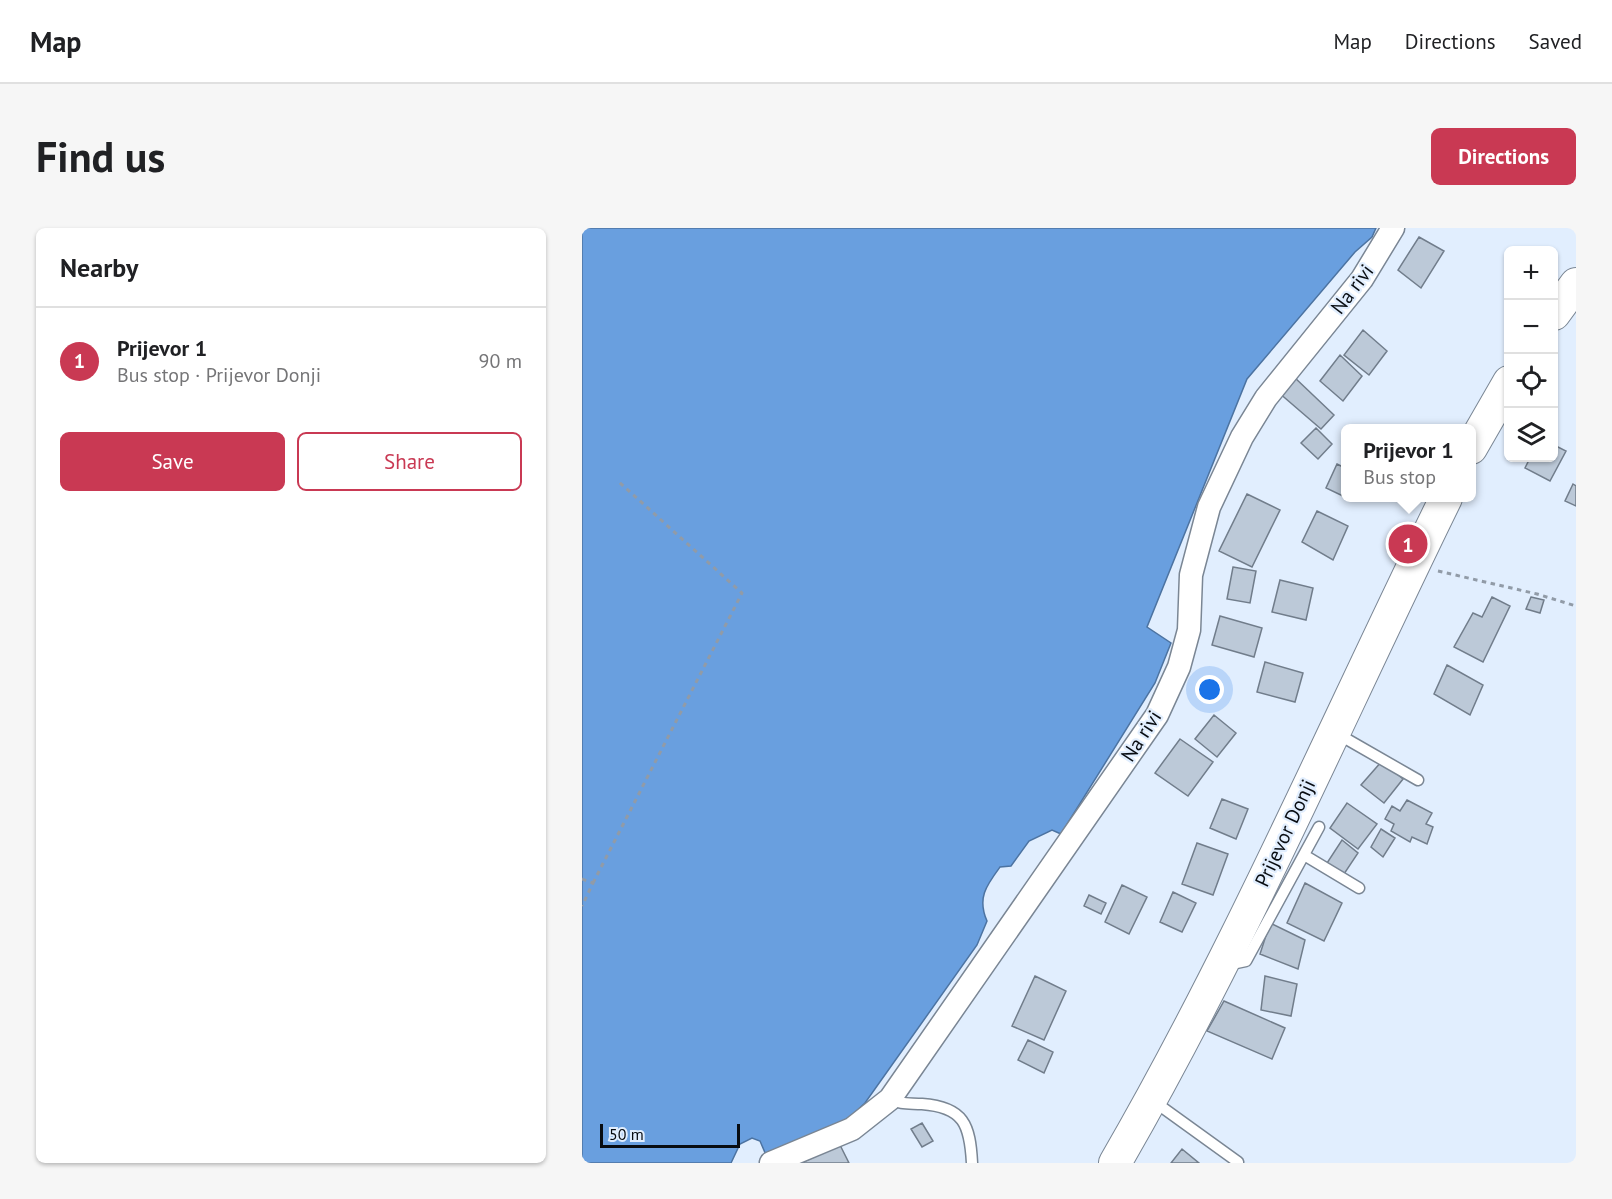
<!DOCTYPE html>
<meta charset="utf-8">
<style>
:root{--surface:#fff;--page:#f6f6f6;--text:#202124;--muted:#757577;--line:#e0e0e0;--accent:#c93953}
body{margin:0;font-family:"PT Sans",sans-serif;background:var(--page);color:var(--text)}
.controls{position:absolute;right:18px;top:18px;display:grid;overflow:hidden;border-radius:9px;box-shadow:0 2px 4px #0004}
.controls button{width:54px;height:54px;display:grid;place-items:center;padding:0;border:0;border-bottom:2px solid var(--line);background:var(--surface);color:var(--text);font:30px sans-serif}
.scale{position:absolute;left:18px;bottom:15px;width:140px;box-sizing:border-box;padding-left:6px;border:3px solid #080c11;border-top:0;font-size:16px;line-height:21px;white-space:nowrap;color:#080c11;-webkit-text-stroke:4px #e1eefe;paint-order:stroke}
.you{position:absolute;left:628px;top:462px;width:21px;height:21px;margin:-15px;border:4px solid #fff;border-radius:50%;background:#1a73e8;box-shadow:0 0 0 9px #1a73e833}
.badge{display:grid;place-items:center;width:39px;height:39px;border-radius:50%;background:var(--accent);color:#fff;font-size:20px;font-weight:700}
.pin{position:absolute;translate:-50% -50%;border:3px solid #fff;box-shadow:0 2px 6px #0006}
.popup{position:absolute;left:759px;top:196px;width:135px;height:78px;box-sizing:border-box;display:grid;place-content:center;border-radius:9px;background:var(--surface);filter:drop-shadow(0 2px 4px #0005);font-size:20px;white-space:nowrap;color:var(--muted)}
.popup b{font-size:22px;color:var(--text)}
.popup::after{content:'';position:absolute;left:50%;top:100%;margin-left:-12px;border:12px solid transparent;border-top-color:var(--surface)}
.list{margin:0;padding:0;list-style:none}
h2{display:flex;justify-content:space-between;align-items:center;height:78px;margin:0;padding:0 24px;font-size:26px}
h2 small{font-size:20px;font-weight:400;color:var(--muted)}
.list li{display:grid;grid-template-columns:39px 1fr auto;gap:18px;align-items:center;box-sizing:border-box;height:108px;padding:0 24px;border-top:2px solid var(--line)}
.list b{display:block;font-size:22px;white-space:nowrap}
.list p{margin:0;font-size:20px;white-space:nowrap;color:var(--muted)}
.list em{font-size:20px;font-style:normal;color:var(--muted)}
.actions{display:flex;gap:12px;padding:18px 24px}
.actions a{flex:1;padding:14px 0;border:2px solid var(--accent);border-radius:9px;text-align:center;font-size:21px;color:var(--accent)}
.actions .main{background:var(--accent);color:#fff}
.icon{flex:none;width:33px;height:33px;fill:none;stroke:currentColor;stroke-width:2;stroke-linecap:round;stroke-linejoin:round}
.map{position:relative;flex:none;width:994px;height:935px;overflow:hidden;border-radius:9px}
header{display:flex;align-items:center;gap:36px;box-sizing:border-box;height:84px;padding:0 30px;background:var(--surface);border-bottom:2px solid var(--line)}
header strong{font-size:28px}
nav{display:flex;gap:33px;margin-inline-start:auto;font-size:21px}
.intro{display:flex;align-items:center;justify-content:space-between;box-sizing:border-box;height:144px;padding:0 36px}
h1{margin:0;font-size:42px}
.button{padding:15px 27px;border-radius:9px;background:var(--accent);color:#fff;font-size:21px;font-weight:700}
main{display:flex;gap:36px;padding:0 36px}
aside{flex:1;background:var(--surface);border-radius:9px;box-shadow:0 2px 4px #0004}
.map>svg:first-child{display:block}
</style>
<header>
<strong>Map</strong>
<nav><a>Map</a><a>Directions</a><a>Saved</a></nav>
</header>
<div class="intro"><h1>Find us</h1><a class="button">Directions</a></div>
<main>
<aside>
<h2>Nearby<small></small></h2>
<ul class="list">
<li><span class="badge">1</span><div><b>Prijevor 1</b><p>Bus stop · Prijevor Donji</p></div><em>90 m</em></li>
</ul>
<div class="actions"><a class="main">Save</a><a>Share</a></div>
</aside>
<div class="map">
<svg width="994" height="935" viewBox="0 0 994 935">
<rect width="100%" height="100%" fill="#e1eefe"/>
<!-- water -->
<path fill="#699fdf" stroke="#4c73a1" stroke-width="1.5" d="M0,0H794L790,9L773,24L665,151L565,399L589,415L573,455L479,606L470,602L447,613L429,638L418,639C404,658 395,670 405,693L395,717L283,875L265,892L184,927L178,913L170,910L158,916L149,935H0Z"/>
<!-- building -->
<path fill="#bcc9d8" stroke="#717d8b" stroke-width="1.5" d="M837,9L862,23L839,60L816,42Z
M781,102L805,123L787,147L762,127Z
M758,127L780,148L761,173L738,153Z
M711,148L752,187L739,201L696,164Z
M734,200L750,216L736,231L719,215Z
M972,217L984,223L968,253L943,240L948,230H972Z
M755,236L763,240V269L744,260Z
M991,256L994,258V278L983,273Z
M665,266L698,282L670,339L637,323Z
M735,283L766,298L751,332L720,314Z
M651,339L674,343L668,375L645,371Z
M698,352L731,360L724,392L690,384Z
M910,369L928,378L901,434L872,419L891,385L900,389Z
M949,369L962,372L958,385L944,381Z
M638,388L680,400L672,429L630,417Z
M683,434L721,445L713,474L675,464Z
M865,437L901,457L888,487L852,466Z
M632,487L654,505L635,529L613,511Z
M598,511L631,534L606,568L573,545Z
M800,533L821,551L802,575L779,557Z
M640,571L666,581L654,611L628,600Z
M825,572L850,585L844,596L851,599L845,616L830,609L828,614L809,603L812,596L803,591L810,578L818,583Z
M765,575L795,596L776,621L748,600Z
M799,601L813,610L801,629L789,619Z
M760,612L776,625L762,646L745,635Z
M615,615L646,626L631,667L600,656Z
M723,655L760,675L742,713L705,695Z
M540,657L565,669L547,706L523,694Z
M591,664L614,675L600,704L578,694Z
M507,667L524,675L519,686L502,678Z
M688,695L723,712L716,741L678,726Z
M453,748L484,763L462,812L430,798Z
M683,748L715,756L709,788L679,782Z
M642,773L703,800L690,831L625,803Z
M446,812L471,824L462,845L436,832Z
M340,895L351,913L340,919L329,901Z
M258,917L267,935H219Z
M600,921L617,935H589Z"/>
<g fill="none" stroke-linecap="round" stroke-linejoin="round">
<defs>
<path id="service" d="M754,505L836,552
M722,627L777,660
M645,737L664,733L737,599
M308,871C318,877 329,875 340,876C382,879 388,897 390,935
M570,872L656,934"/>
<path id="minor" d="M189,935L270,901L308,871L575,487L597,439L607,402L609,347L627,279L660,209L684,170L780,51L811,0"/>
<path id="secondary" d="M972,86L994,56
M889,220L927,154
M533,935C657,721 755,492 864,270"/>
</defs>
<!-- service casing -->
<use href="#service" stroke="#7a8694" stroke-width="13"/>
<!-- minor casing -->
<use href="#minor" stroke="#7a8694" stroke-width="25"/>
<!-- secondary casing -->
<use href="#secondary" stroke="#7a8694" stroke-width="34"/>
<!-- path -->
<path stroke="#919ba7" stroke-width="3" stroke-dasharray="4.5 4.5" stroke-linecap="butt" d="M856,343L955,366L994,378
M0,651L11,655L0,678
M11,655L160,365L37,254"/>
<!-- service -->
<use href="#service" stroke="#fff" stroke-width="10"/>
<!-- minor -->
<use href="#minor" stroke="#fff" stroke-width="22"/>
<!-- secondary -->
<use href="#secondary" stroke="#fff" stroke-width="32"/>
</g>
<g text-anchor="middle" stroke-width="4.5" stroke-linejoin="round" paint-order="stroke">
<!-- street labels -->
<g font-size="20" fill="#080c11" stroke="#e1eefe">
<text transform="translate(770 61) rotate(-53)" y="7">Na rivi</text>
<text transform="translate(559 508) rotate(-57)" y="7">Na rivi</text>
<text transform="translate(703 605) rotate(-65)" y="7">Prijevor Donji</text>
</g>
</g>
</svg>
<div class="controls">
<button>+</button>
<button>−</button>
<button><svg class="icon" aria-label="locate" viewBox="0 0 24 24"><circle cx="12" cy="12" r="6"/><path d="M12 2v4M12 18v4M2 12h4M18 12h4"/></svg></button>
<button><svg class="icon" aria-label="layers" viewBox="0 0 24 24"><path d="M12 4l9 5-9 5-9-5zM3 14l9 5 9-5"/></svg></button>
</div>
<div class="scale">50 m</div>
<div class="you"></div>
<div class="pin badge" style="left:826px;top:316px">1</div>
<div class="popup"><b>Prijevor 1</b>Bus stop</div>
</div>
</main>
